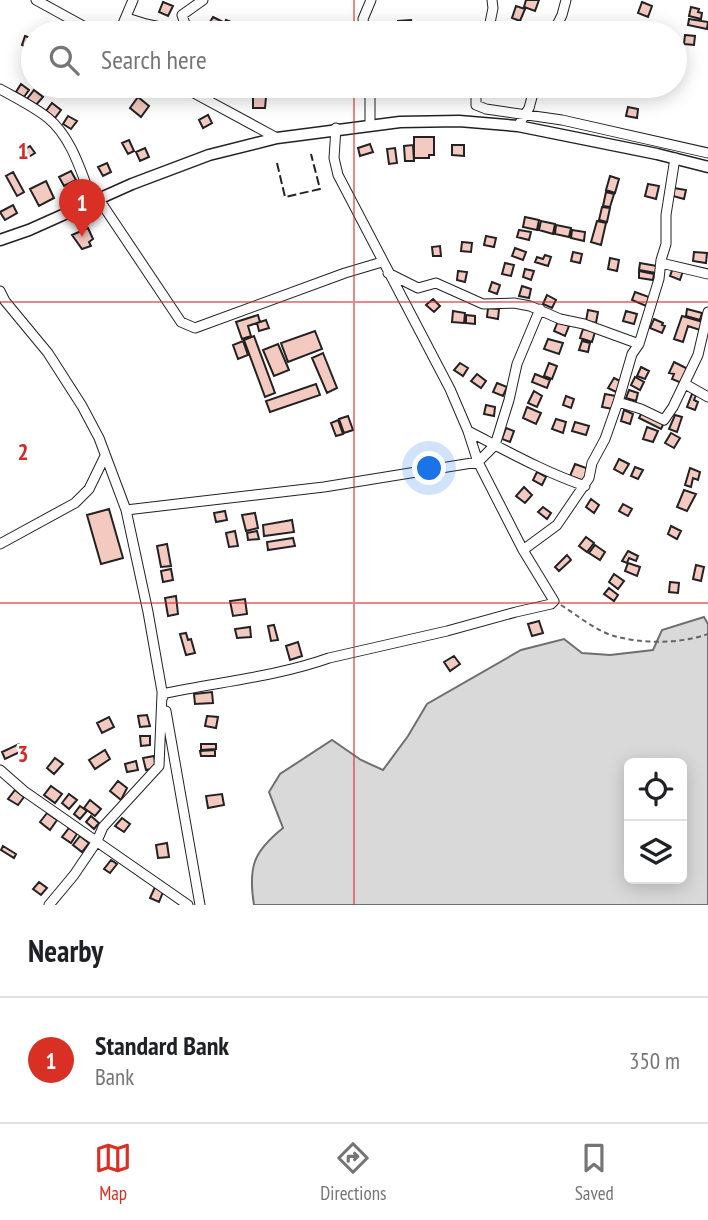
<!DOCTYPE html>
<style>
:root{--surface:#fff;--page:#f2f2f2;--text:#202124;--muted:#757577;--line:#e0e0e0;--accent:#d93025}
body{margin:0;font-family:"PT Sans Narrow",sans-serif;background:var(--page);color:var(--text)}
.controls{position:absolute;right:21px;bottom:21px;display:grid;overflow:hidden;border-radius:10px;box-shadow:0 4px 18px #0003}
.controls button{width:63px;height:63px;display:grid;place-items:center;padding:0;border:0;border-bottom:2px solid var(--line);background:var(--surface);color:var(--text);font:35px sans-serif}
.you{position:absolute;left:430px;top:469px;width:24px;height:24px;margin:-18px;border:5px solid #fff;border-radius:50%;background:#1a73e8;box-shadow:0 0 0 10px #1a73e833}
.badge{display:grid;place-items:center;width:46px;height:46px;border-radius:50%;background:var(--accent);color:#fff;font-size:23px;font-weight:700}
.pin{position:absolute;translate:-50% -58px;filter:drop-shadow(0 2px 4px #0008)}
.pin::after{content:'';position:absolute;top:37px;width:24px;height:21px;background:inherit;clip-path:polygon(0 0,100% 0,50% 100%)}
.list{margin:0;padding:0;list-style:none}
h2{display:flex;justify-content:space-between;align-items:center;height:91px;margin:0;padding:0 28px;font-size:30px}
h2 small{font-size:23px;font-weight:400;color:var(--muted)}
.list li{display:grid;grid-template-columns:46px 1fr auto;gap:21px;align-items:center;box-sizing:border-box;height:126px;padding:0 28px;border-top:2px solid var(--line)}
.list b{display:block;font-size:26px;white-space:nowrap}
.list p{margin:0;font-size:23px;white-space:nowrap;color:var(--muted)}
.list em{font-size:23px;font-style:normal;color:var(--muted)}
.icon{flex:none;width:38px;height:38px;fill:none;stroke:currentColor;stroke-width:2;stroke-linecap:round;stroke-linejoin:round}
.map{position:relative;flex:none;width:708px;height:905px;overflow:hidden}
.search{position:absolute;background:var(--surface);box-shadow:0 4px 18px #0003;left:21px;right:21px;top:21px;height:77px;display:flex;align-items:center;gap:18px;box-sizing:border-box;padding:0 24px;border-radius:38px;color:var(--muted);font-size:26px}
.sheet{height:217px;background:var(--surface)}
nav{display:flex;justify-content:space-around;align-items:center;box-sizing:border-box;height:98px;border-top:2px solid var(--line);background:var(--surface);font-size:19px;color:var(--muted)}
nav a{display:grid;justify-items:center;gap:4px}
nav .on{color:var(--accent)}
.map>svg:first-child{display:block}
</style>
<div class="map">
<svg width="708" height="905" viewBox="0 0 708 905">
<rect width="100%" height="100%" fill="#fff"/>
<!-- water -->
<path fill="#d9d9d9" stroke="#6f6f6f" stroke-width="2" fill-rule="evenodd" d="M704,617L708,624V905H254C248,867 253,852 283,828L269,792L280,774L332,740L361,760L383,770L408,736L427,704L521,650L564,639L582,653L610,655L653,650L662,630ZM629,763H682V879H629Z"/>
<!-- building -->
<path fill="#f3c9c0" stroke="#222" stroke-width="2" d="M526,0H539L535,11L524,7Z
M163,2L173,6L168,16L159,12Z
M642,2L652,6L648,17L638,13Z
M516,6L525,9L520,21L512,18Z
M691,7L699,9L698,12L702,13L701,19L689,16Z
M213,17L223,22L217,33L207,27Z
M689,19L708,22L707,29L688,25Z
M226,20L236,24L232,33L222,29Z
M411,20V24L448,22V33H386V28L398,27V21Z
M498,22L522,27L520,33H511L512,31L496,28Z
M685,35L695,36L694,45L684,44Z
M25,36L33,39L32,49L22,45Z
M21,84L29,90L24,97L16,92Z
M491,86H503L499,96L488,92Z
M515,86H524L523,95L513,93Z
M34,90L43,97L36,105L27,99Z
M253,96L266,97L265,108H253Z
M138,97L149,106L141,117L130,108Z
M52,103L61,110L55,118L46,111Z
M628,107L638,109L637,118L626,116Z
M208,115L212,123L203,128L199,120Z
M68,116L77,121L71,129L63,124Z
M414,137H434V155H429V158H414Z
M129,140L134,151L128,154L122,143Z
M370,144L373,152L360,156L358,148Z
M413,145L414,161H405L404,146Z
M452,145H464V156L452,155Z
M30,146L35,153L27,158L22,151Z
M145,148L149,157L140,161L136,152Z
M395,148L397,163L389,164L387,149Z
M107,163L111,172L103,176L98,167Z
M71,171L76,180L64,186L59,177Z
M13,172L24,192L17,196L6,176Z
M610,176L619,179L615,193L606,190Z
M46,181L54,198L39,206L30,189Z
M648,184L659,186L656,199L645,196Z
M674,188L686,190L684,199L673,196Z
M606,192L614,194L610,207L603,206Z
M13,205L17,213L5,220L0,212Z
M602,207L610,208L607,222L599,220Z
M525,217L539,220L537,230L523,227Z
M541,221L555,224L553,234L539,230Z
M597,221L606,223L601,245L591,242Z
M556,225L571,228L569,237L555,234Z
M88,228L93,239L89,242L91,246L82,249L72,235Z
M519,230L531,232L529,240L517,237Z
M572,230L585,232L584,241L571,238Z
M486,236L496,238L494,247L484,245Z
M462,242L472,243L471,252L461,251Z
M440,246L441,256H433L432,247Z
M515,248L526,252L523,260L512,256Z
M573,252L582,254L580,263L571,261Z
M694,252L707,253L706,263L693,261Z
M545,255L551,257L548,266L535,262L537,257L543,259Z
M610,258L619,260L617,271L608,269Z
M505,263L514,265L511,276L502,274Z
M640,263L657,266L656,273L639,270Z
M673,268L683,271L680,280L670,276Z
M525,269L534,271L531,280L523,277Z
M458,271L467,272L465,282L457,280Z
M639,271L654,274L653,280L639,278Z
M492,282L500,285L497,294L489,291Z
M522,286L531,289L529,298L519,296Z
M635,292L649,297L646,306L632,300Z
M547,295L556,300L552,308L543,304Z
M433,299L440,306L434,312L426,305Z
M488,308L499,309L498,319L487,317Z
M687,309L702,313L700,320L686,316Z
M588,310L598,312L596,323L586,321Z
M453,311L465,313L464,323L452,322Z
M626,311L637,314L634,324L623,321Z
M258,315L260,322L248,326L251,336L242,339L236,322Z
M466,315L475,316V324L466,323Z
M682,316L703,322L700,330L688,326L683,342L674,339Z
M654,319L663,323L662,325L665,326L662,333L650,328Z
M266,320L269,328L259,331L257,323Z
M558,321L569,326L565,336L554,331Z
M583,329L595,332L592,342L580,338Z
M315,331L322,349L288,362L281,343Z
M254,336L275,393L265,397L244,340Z
M548,339L563,343L559,354L544,349Z
M243,341L248,355L238,359L233,345Z
M582,341L590,343L588,352L579,350Z
M278,344L289,370L274,376L263,350Z
M323,353L337,388L327,393L312,358Z
M674,362L690,370L684,384L672,379L674,374L669,373Z
M460,363L468,368L463,376L454,370Z
M549,363L557,366L552,379L544,376Z
M641,367L649,371L645,379L637,376Z
M477,374L486,381L481,388L471,381Z
M535,374L550,380L547,388L532,382Z
M635,377L644,382L640,390L631,385Z
M614,378L622,382L616,392L608,388Z
M497,383L507,387L503,396L493,392Z
M316,384L320,395L270,412L266,401Z
M629,390L638,393L636,401L626,398Z
M534,391L542,396L537,407L528,403Z
M605,394L616,396L613,409L602,407Z
M692,394L696,395L694,400L698,402L695,410L687,407Z
M566,396L574,399L571,408L563,405Z
M486,405L495,407L494,416L484,414Z
M527,407L541,413L536,424L523,418Z
M624,410L633,414L630,424L621,421Z
M642,412L664,423L661,429L639,418Z
M675,415L682,417L677,432L669,429Z
M348,416L353,430L344,433L339,419Z
M556,419L566,422L563,433L552,429Z
M338,420L343,434L336,436L331,423Z
M575,422L589,426L586,435L572,431Z
M647,427L658,431L653,442L643,439Z
M506,428L514,431L510,442L502,439Z
M671,433L680,438L674,448L665,443Z
M619,459L629,464L623,474L614,469Z
M575,464L589,469L584,481L570,476Z
M635,467L643,470L638,479L631,476Z
M690,468L700,472L698,480L693,478L691,487L685,485Z
M537,472L546,477L542,485L533,480Z
M524,487L532,495L525,503L516,496Z
M684,490L696,494L687,511L677,507Z
M591,499L599,505L594,513L586,507Z
M623,504L632,509L628,516L619,511Z
M543,507L551,513L547,519L538,512Z
M109,509L123,558L101,564L87,515Z
M225,511L227,520L216,522L214,513Z
M255,513L258,528L246,531L242,515Z
M292,520L294,532L264,536L263,525Z
M671,526L681,531L677,539L668,534Z
M235,531L238,546L229,547L226,533Z
M257,531L259,539L248,540L247,533Z
M586,537L594,543L587,552L579,546Z
M293,538L295,546L268,550L267,542Z
M167,544L171,566L161,567L157,546Z
M595,545L605,552L600,560L589,553Z
M628,551L638,556L636,561L629,558L627,563L622,561Z
M567,555L571,560L559,571L555,567Z
M628,563L640,567L637,576L625,571Z
M696,565L704,567L701,581L693,579Z
M171,569L173,580L163,582L161,571Z
M614,574L624,581L618,589L609,582Z
M670,582L679,583L678,593L669,592Z
M609,588L618,595L614,601L604,594Z
M176,596L178,614L168,616L165,598Z
M245,599L247,614L233,616L230,601Z
M539,621L543,633L532,636L528,624Z
M274,625L278,640L271,641L268,626Z
M250,627L251,637L237,638L235,629Z
M186,633L188,640L191,639L195,653L186,655L180,634Z
M298,642L302,656L290,660L286,646Z
M454,656L460,664L450,671L444,662Z
M212,692L213,703L195,704L194,694Z
M147,715L150,726L140,727L138,716Z
M207,716L218,717L216,728L205,726Z
M109,717L114,727L102,733L97,723Z
M140,736H150V745L141,746Z
M19,744L22,751L5,759L2,752Z
M201,744H216V749L201,750Z
M105,750L110,759L95,769L89,760Z
M215,750V756H201L200,751Z
M154,756L156,768L146,770L143,758Z
M55,758L63,764L54,774L47,768Z
M136,761L138,770L127,772L125,764Z
M118,781L127,788L121,800L110,791Z
M51,786L62,794L55,803L44,795Z
M15,790L24,797L18,805L8,799Z
M69,794L77,800L69,809L62,803Z
M222,794L224,805L208,808L206,796Z
M90,800L101,809L95,816L84,808Z
M80,806L87,811L80,819L74,814Z
M47,813L57,820L50,830L40,822Z
M91,816L99,823L94,829L86,822Z
M122,818L130,824L124,832L115,826Z
M69,828L77,834L71,843L62,837Z
M80,836L89,843L82,852L73,845Z
M167,843L169,857L158,858L156,845Z
M3,846L16,854L14,858L1,850Z
M111,860L117,864L110,873L104,869Z
M39,882L47,888L41,895L33,889Z
M155,887L163,892L159,902L150,898Z"/>
<g fill="none" stroke-linecap="round" stroke-linejoin="round">
<defs>
<path id="minor" d="M36,0L96,33
M127,18L146,24L189,33
M119,33L133,0
M188,33L182,15L203,0
M365,33L363,19L371,0
M488,33L493,8L492,0
M553,33L562,15L566,0
M181,86L277,138
M370,86V125
M476,86V105L486,109L562,120L708,153
M0,89C16,98 33,106 48,118C72,138 81,172 92,200
M518,126L529,108L535,86
M98,198L181,322L195,328L345,273L382,262
M661,263L708,274
M388,273L418,288L436,283L483,304L514,303L530,306L560,319L584,324L639,344
M0,291L5,301L48,353L82,406L99,438L126,510L148,612L163,697
M685,384L708,397
M618,402L641,409L664,420L673,407L698,355L708,312
M468,431C507,451 544,472 585,486
M126,510L324,487L478,462L495,445L509,400L517,364L540,309
M0,544L75,503L89,489L105,456
M523,550L557,525L589,478L592,463L605,439L618,402L632,354L639,344L659,279L661,260L666,244V215L675,158
M166,711L200,905
M0,770L24,791L188,905
M49,905L74,875L97,841L103,827L159,766L162,694C218,682 275,677 329,658L447,631L516,612L551,604L554,601L523,550L478,462L468,431L450,389L338,175L334,158L336,128"/>
<path id="major" d="M0,240L29,230L132,184L209,155L277,138L400,122L459,121L518,126L657,154L708,167"/>
</defs>
<!-- minor casing -->
<use href="#minor" stroke="#222" stroke-width="11"/>
<!-- major casing -->
<use href="#major" stroke="#222" stroke-width="13"/>
<!-- path -->
<path stroke="#646464" stroke-width="2" stroke-dasharray="5 3.5" stroke-linecap="butt" d="M561,605C577,615 596,631 614,636C644,644 680,644 708,634"/>
<!-- minor -->
<use href="#minor" stroke="#fff" stroke-width="9"/>
<!-- major -->
<use href="#major" stroke="#fff" stroke-width="10"/>
<!-- fence -->
<path stroke="#222" stroke-width="2" stroke-dasharray="9 3.5" stroke-linecap="butt" d="M277,163L285,197L320,189L311,154"/>
</g>
<!-- grid -->
<path fill="none" stroke="#d62828" stroke-width="2" stroke-opacity="0.55" d="M354,0V33M354,86V905M0,302H708M0,603H708"/>
<g font-size="23" text-anchor="middle" font-weight="bold" fill="#d62828" stroke="#fff" stroke-width="5" stroke-linejoin="round" paint-order="stroke">
<text x="23" y="159">1</text>
<text x="23" y="460">2</text>
<text x="23" y="762">3</text>
</g>
</svg>
<div class="controls">
<button><svg class="icon" aria-label="locate" viewBox="0 0 24 24"><circle cx="12" cy="12" r="6"/><path d="M12 2v4M12 18v4M2 12h4M18 12h4"/></svg></button>
<button><svg class="icon" aria-label="layers" viewBox="0 0 24 24"><path d="M12 4l9 5-9 5-9-5zM3 14l9 5 9-5"/></svg></button>
</div>
<div class="you"></div>
<div class="pin badge" style="left:82px;top:237px">1</div>
<div class="search"><svg class="icon" aria-label="search" viewBox="0 0 24 24"><circle cx="10" cy="10" r="6"/><path d="M15 15l6 6"/></svg>Search here</div>
</div>
<section class="sheet">
<h2>Nearby<small></small></h2>
<ul class="list">
<li><span class="badge">1</span><div><b>Standard Bank</b><p>Bank</p></div><em>350 m</em></li>
</ul>
</section>
<nav>
<a class="on"><svg class="icon" aria-label="map" viewBox="0 0 24 24"><path d="M3 6l6-2 6 2 6-2v14l-6 2-6-2-6 2zM9 4v14M15 6v14"/></svg>Map</a>
<a><svg class="icon" aria-label="directions" viewBox="0 0 24 24"><path d="M12 3l9 9-9 9-9-9zM9 14v-3h6M13 9l2 2-2 2"/></svg>Directions</a>
<a><svg class="icon" aria-label="saved" viewBox="0 0 24 24"><path d="M7 4h10v16l-5-4-5 4z"/></svg>Saved</a>
</nav>
